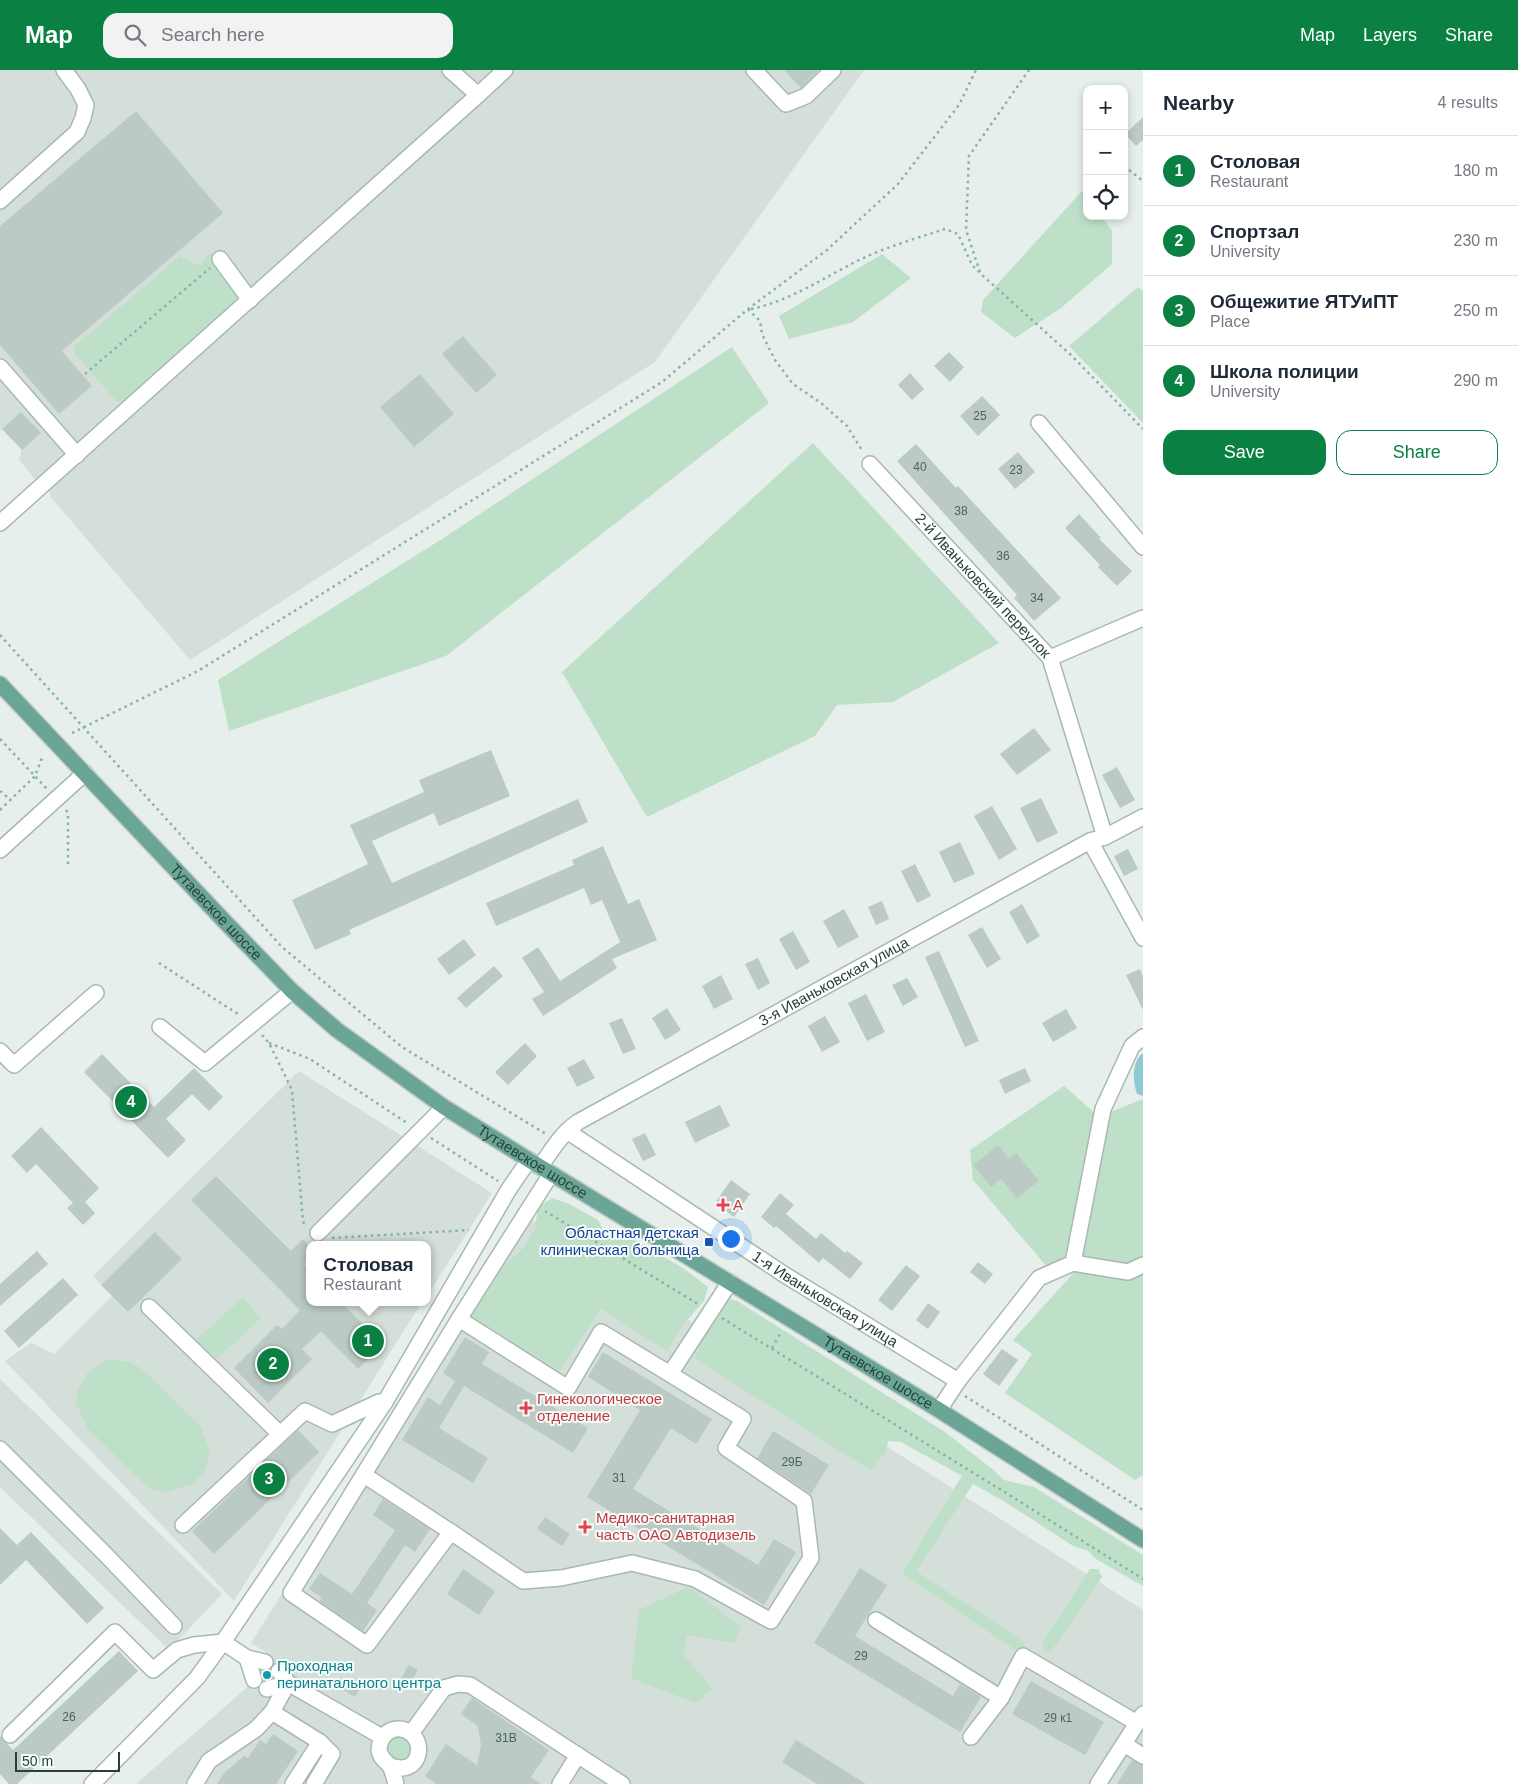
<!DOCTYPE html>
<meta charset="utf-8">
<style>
:root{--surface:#fff;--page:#f2f2f3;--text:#1f2937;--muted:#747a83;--line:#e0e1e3;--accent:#0b8043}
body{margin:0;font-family:Arial,sans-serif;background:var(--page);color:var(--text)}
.controls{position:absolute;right:15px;top:15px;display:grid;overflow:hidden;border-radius:10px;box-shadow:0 2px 8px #0003}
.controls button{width:45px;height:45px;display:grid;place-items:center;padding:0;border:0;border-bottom:1px solid var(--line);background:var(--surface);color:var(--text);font:25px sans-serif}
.scale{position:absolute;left:15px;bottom:12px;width:105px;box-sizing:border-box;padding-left:5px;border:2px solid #24423a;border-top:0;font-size:14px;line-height:18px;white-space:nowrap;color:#24423a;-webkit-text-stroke:4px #f7fbf9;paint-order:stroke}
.you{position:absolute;left:730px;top:1168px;width:18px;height:18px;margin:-12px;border:4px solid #fff;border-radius:50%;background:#1a73e8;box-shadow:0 0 0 8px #1a73e833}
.badge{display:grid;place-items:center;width:32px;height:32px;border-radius:50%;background:var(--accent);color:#fff;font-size:16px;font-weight:700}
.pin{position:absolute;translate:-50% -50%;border:2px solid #fff;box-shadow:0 1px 5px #0006}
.popup{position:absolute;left:306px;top:1171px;width:125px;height:65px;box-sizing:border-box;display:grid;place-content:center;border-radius:10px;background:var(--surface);filter:drop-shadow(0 1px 4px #0005);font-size:16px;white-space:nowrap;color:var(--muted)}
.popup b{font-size:19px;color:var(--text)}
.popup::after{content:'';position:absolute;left:50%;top:100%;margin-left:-10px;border:10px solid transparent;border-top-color:var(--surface)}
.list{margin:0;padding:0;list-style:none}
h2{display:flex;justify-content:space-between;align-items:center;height:65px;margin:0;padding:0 20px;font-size:21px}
h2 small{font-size:16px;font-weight:400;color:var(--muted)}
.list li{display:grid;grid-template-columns:32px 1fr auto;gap:15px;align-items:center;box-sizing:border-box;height:70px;padding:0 20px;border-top:1px solid var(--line)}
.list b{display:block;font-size:19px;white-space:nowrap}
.list p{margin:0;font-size:16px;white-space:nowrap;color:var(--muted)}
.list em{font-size:16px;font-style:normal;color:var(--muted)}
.actions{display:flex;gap:10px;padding:15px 20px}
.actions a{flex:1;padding:11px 0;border:1px solid var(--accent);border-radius:15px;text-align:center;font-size:18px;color:var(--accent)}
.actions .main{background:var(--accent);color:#fff}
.icon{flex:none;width:28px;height:28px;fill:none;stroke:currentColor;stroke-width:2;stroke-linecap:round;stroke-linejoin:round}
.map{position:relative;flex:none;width:1143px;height:1714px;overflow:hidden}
header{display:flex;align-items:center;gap:30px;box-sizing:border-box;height:70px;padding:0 25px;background:var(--accent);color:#fff}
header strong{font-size:24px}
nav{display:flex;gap:28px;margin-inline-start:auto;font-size:18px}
.search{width:350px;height:45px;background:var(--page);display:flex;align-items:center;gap:12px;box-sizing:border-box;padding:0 18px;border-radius:15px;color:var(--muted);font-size:19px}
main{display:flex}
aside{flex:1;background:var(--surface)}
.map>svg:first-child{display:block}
</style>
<header>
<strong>Map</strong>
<div class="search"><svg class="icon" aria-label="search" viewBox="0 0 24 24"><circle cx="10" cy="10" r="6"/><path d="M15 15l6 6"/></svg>Search here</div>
<nav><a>Map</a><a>Layers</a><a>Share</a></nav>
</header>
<main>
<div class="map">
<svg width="1143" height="1714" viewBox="0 0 1143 1714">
<rect width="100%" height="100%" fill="#e6efeb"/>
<!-- built -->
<path fill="#d4dfda" d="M0,0H864L655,292L190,590L50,426V421L41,411H36L19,389L22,380L2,359L0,360Z
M299,1001L492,1123L427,1226V1175H309V1232H422L234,1531L5,1291L31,1273L54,1284L112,1226L93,1206Z
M521,1143L1143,1540V1714H136L251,1614L254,1610L270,1585L251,1573Z
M0,1309L222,1524L169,1580L0,1417Z"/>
<!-- green -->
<path fill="#bfe0c8" d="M1082,121L1087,127V146H1101L1112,161V194L1061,238L1015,268L981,242L983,230Z
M211,184L213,186L236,219L237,231L127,331L117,332L75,284L74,280L76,275L180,186L200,196L207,185Z
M882,184L911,208L853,252L789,269L779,246Z
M1138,217L1143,221V353L1069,276Z
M732,277L769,333L446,586L229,661L218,610L445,467Z
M813,373L999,573L893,632L837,635L815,666L647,747L562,602Z
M1064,1016L1096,1044L1068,1188L1053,1204L973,1110L970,1080Z
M1143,1029V1186L1126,1195L1080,1188L1110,1042Z
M552,1128L569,1134L598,1150L603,1160L627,1166L683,1198L708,1217L704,1231L681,1257L667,1281L601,1239L560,1301L472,1247L477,1232L491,1217L501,1199L523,1178L535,1159L538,1137Z
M1076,1200L1143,1203V1405L1135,1410L1005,1323L1032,1284L1013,1270Z
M243,1227L261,1248L217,1289L196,1270Z
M730,1229L737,1231L945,1362L991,1398L1004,1410L1034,1417L1143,1485V1516L1096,1489L1088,1481L1073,1476L1007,1433L973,1414L916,1501L1024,1572V1576L1015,1580L905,1506L903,1501L962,1406L901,1372L888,1371L886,1382L870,1400L694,1288L706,1262L719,1246L724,1233Z
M109,1289L131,1292L146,1302L200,1355L210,1382L205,1399L195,1413L166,1422L151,1419L138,1408L88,1359L76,1334L77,1320L88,1302Z
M1090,1499H1098L1102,1507L1055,1576L1049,1582L1044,1579L1043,1571Z
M688,1517L741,1556L735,1573L687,1565L684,1585L713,1619L695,1633L631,1608L639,1540Z
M386 1678a14 14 0 1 1 28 0a14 14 0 1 1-28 0Z"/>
<!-- water -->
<path fill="#8ec9d4" d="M1143,983V1026L1137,1024C1133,1012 1131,992 1143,983Z"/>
<!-- building -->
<path fill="#bbcac4" d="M784,0H819L801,18Z
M136,41L223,143L62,281L92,316L59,344L0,275V156Z
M1143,47V70L1136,76L1125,64Z
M463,266L497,305L476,323L442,284Z
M949,282L964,297L950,312L934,296Z
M910,303L924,319L912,330L898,315Z
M420,304L454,344L414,377L380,337Z
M982,326L1000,345L978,366L960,346Z
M21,342L41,363L22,380L2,359Z
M916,374L956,418L958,416L1061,528L1034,551L1014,528L1017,525L897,391Z
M1018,382L1035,402L1015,419L998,399Z
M1079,444L1101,468L1099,469L1132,501L1117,516L1098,497L1100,495L1065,458Z
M1034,658L1051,680L1017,705L1000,684Z
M491,680L510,726L439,756L434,743L372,771L392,813L578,729L588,752L349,860L351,864L315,880L292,830L368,794L350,755L424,722L419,710Z
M1117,697L1135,730L1120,738L1102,705Z
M1041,728L1058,763L1037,773L1020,738Z
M992,736L1017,779L999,790L974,746Z
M960,772L975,804L954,813L939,782Z
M603,776L628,834L639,829L657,870L612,889L617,898L543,946L532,929L544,922L522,888L538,877L560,911L620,872L602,830L591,835L584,818L496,856L486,833L574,795L572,790Z
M1128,779L1138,799L1124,806L1114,786Z
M915,794L931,826L917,833L901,801Z
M882,831L889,849L876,855L868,837Z
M1022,834L1040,866L1027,874L1009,842Z
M844,839L859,867L838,878L823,851Z
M982,857L1001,889L987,898L968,865Z
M793,861L810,892L796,900L779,869Z
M464,869L476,885L449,905L437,889Z
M939,881L979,971L965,977L925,887Z
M758,888L770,913L758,920L745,894Z
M494,896L503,906L466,938L457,928Z
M1140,899L1143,906V940L1126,905Z
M721,905L733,929L714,939L702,916Z
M907,908L918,927L903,936L892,915Z
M866,924L885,962L867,971L848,933Z
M667,938L681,960L665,970L652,948Z
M1066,939L1077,958L1053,972L1042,953Z
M825,946L840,972L822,982L808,956Z
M622,948L636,979L623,984L609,953Z
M525,973L537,986L508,1015L495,1002Z
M102,984L154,1037L194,998L223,1027L209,1041L192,1024L166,1049L186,1070L168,1088L84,1002Z
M584,989L595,1008L577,1017L567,998Z
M1025,998L1031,1011L1005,1024L999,1010Z
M720,1035L730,1056L695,1073L685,1052Z
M41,1057L99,1118L85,1132L95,1143L83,1155L67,1138L73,1133L36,1094L27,1103L11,1086Z
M645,1063L656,1085L643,1091L632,1069Z
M998,1075L1009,1088L1016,1083L1039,1111L1017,1128L1001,1109L991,1117L973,1095Z
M216,1106L291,1181L303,1169L309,1176V1189L304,1194L309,1200V1232H341L383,1274L358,1299L321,1261L302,1279L312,1289L268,1333L234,1298L277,1255L282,1259L300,1240L191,1130Z
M731,1110L750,1124L734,1147L715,1133Z
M780,1123L794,1135L786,1144L816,1169L821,1163L845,1183L847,1181L863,1193L850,1209L823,1188L819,1193L776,1156L774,1158L761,1147Z
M155,1162L182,1189L128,1242L101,1215Z
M37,1181L48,1194L0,1236V1214Z
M978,1192L993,1204L985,1214L970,1202Z
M906,1195L920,1206L892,1241L878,1230Z
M63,1208L78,1225L19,1278L4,1261Z
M928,1233L940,1242L928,1259L916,1250Z
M465,1267L489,1282L482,1294L588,1358L573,1383L464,1316L439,1358L488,1388L473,1413L402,1370L428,1327L440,1335L455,1311L443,1303Z
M1002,1279L1018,1290L999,1316L983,1304Z
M603,1282L712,1349L696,1374L671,1358L633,1419L758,1495L774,1469L796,1482L764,1535L587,1427L640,1340L588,1307Z
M298,1360L319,1382L214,1484L192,1461Z
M773,1361L829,1395L811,1424L757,1388Z
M383,1429L430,1459L415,1482L405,1475L367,1533L377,1540L363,1561L319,1531L322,1528L309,1519L320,1503L352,1524L395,1460L373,1445Z
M545,1447L570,1464L562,1476L537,1459Z
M0,1458L17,1475L31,1462L104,1538L87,1554L26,1490L0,1515Z
M860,1498L887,1515L855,1566L953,1626L960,1614L981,1627L960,1662L814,1573Z
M463,1499L495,1521L479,1545L447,1524Z
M119,1581L138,1601L17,1714H9L0,1704V1666L13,1680Z
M409,1595L418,1600L410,1613L401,1608Z
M346,1608L361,1617L355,1627L340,1618Z
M1031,1611L1104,1652L1085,1685L1012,1644Z
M472,1628L549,1680L531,1707L541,1714H436L425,1706L446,1674L477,1695L481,1676L478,1656L461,1644Z
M273,1664L298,1681L276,1714H217L224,1703L244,1686L248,1688L260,1670L266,1674Z
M796,1670L866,1714H817L782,1692Z
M1132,1690L1143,1695V1714H1117Z"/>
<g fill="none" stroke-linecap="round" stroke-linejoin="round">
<defs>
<g id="minor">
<path d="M754,0L786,34L806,26L833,0"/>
<path d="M478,25L505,0"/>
<path d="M0,131L77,62L83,48L86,35L78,19L64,0"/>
<path d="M220,189L250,230"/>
<path d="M0,297L77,385"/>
<path d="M1039,353L1143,477"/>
<path id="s1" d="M870,394L1050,588L1105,767"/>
<path d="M0,453L478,25L450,0"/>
<path d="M1050,588L1143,548"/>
<path d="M1090,771L1143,868"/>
<path d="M0,780L85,703"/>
<path d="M160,957L205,993L292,921"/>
<path d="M0,981L14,995L96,923"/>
<path id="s2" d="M567,1061L785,1205L958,1311"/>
<path id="s3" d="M540,1097C552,1080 561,1064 578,1052L1090,771L1105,767L1143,747"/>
<path d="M551,1104L459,1249L291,1523L367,1575L451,1462L523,1511L561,1508L632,1493L695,1509L771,1551L811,1488L804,1431L726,1378L743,1349L670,1304L730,1212"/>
<path d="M318,1163L444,1037"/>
<path d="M1073,1193L1128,1202L1143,1195"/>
<path d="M149,1237L280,1364"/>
<path d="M459,1249L568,1318L601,1262L670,1304"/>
<path d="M939,1340L958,1311L1039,1208L1073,1193L1103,1039L1132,976L1143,967"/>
<path d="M0,1379L106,1485L174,1556"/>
<path d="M364,1405L451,1462"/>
<path d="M183,1455L305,1341L332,1354L379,1332H385"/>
<path d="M876,1550L1001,1628"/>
<path d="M247,1588L254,1610"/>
<path d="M279,1601L288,1613L382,1667"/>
<path d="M267,1619L288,1613"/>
<path d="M272,1642L320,1672L332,1684L314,1714"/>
<path d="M412,1662L444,1618L458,1614L470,1615L622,1714"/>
<path d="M10,1665L115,1562L153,1600L177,1580L194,1575L223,1572L247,1588L265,1592"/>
<path d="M971,1667L1001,1628L1023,1586L1137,1653"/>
<path d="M1124,1674L1143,1686"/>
<path d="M390,1696C394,1697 398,1698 402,1698C422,1697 425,1667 405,1660C399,1658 392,1659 387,1663C382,1666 379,1674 379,1680C380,1688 385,1690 390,1696C393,1701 394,1708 396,1714"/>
<path d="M92,1714L197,1608L223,1572L385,1332L509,1119L529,1090"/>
<path d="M195,1714L209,1691L256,1659L272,1642L288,1613"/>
<path d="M293,1714L320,1672"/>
<path d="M560,1714L578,1685"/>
<path d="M1098,1714L1143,1644"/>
</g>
<g id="major">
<path id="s4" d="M0,614L228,855L292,921L337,960L444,1037L529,1090L939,1340L1143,1470"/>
</g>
</defs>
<!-- minor casing -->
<use href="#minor" stroke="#a8b8b2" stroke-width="18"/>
<!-- major casing -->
<use href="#major" stroke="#c2cac8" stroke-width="18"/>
<!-- path -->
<path stroke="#86b3a5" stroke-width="2.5" stroke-dasharray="2.5 4" stroke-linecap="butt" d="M1124,96L1143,111
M980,202L966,160L969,86L1029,0
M748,239L760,251L762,264L775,290L793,314L821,333L847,356L863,382
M751,239C790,231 823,208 859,190C886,177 917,168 945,159L958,164L972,195L981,204L1072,286L1143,359
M85,304L210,198
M0,565L282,877L402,977L546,1064
M72,663L198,601L662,312L748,239L827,180L898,114L959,35L976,0
M0,669L47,719
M0,721L11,730
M0,740L35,706L42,688
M66,740L68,743V797
M159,893L241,946
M262,965L269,973L292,1020L303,1152L306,1154
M269,973L310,989L407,1053
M431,1068L498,1111
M545,1141L698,1234
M332,1168L469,1160
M722,1248L1011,1426L1143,1509
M772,1278L781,1262
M965,1326L1143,1440"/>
<!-- minor -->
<use href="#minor" stroke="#fff" stroke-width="15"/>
<!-- major -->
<use href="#major" stroke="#6aa596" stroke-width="15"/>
</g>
<!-- markers -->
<g fill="#e0444e" stroke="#f7fbf9" stroke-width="2">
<path d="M720.5 1127.5h5v5h5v5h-5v5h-5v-5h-5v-5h5z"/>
<path d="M523.5 1330.5h5v5h5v5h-5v5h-5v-5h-5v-5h5z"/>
<path d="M582.5 1449.5h5v5h5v5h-5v5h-5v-5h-5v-5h5z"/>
</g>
<rect fill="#1a4fb4" stroke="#f7fbf9" stroke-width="2" x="704" y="1167" width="10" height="10" rx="2.5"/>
<circle fill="#0f9aa8" stroke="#f7fbf9" stroke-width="2" cx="267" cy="1605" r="5"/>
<g text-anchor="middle" stroke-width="4" stroke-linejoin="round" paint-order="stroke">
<!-- number labels -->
<g font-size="12" fill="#4a645c">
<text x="980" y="350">25</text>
<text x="920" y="401">40</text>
<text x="1016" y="404">23</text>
<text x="961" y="445">38</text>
<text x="1003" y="490">36</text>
<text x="1037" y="532">34</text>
<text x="792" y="1396">29Б</text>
<text x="619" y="1412">31</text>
<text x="861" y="1590">29</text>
<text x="69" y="1651">26</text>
<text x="1058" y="1652">29 к1</text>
<text x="506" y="1672">31В</text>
</g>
<!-- street labels -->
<g font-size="15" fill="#24423a" stroke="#f7fbf9">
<text dy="5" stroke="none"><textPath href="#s1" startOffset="166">2-й Иваньковский переулок</textPath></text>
<text dy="5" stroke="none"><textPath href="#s4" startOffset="314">Тутаевское шоссе</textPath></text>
<text dy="5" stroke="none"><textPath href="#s3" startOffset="351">3-я Иваньковская улица</textPath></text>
<text dy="5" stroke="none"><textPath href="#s4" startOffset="719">Тутаевское шоссе</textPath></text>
<text dy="5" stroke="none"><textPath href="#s2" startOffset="308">1-я Иваньковская улица</textPath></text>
<text dy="5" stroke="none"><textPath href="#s4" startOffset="1124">Тутаевское шоссе</textPath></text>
</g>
<!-- health labels -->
<g font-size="15" fill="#be3a42" stroke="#f7fbf9" text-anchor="start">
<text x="733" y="1140">А</text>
<text x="537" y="1334">Гинекологическое<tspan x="537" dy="17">отделение</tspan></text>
<text x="596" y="1453">Медико-санитарная<tspan x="596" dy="17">часть ОАО Автодизель</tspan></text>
</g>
<!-- transit labels -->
<g font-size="15" fill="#164399" stroke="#f7fbf9" text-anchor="end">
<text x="699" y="1168">Областная детская<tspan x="699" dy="17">клиническая больница</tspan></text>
</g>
<!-- culture labels -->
<g font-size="15" fill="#0d838f" stroke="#f7fbf9" text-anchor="start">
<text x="277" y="1601">Проходная<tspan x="277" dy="17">перинатального центра</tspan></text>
</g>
</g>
</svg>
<div class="controls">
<button>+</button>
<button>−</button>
<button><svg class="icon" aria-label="locate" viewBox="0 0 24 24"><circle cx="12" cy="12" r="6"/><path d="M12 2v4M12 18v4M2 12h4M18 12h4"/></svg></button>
</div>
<div class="scale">50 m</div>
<div class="you"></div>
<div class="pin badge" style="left:368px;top:1271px">1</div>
<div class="popup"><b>Столовая</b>Restaurant</div>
<div class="pin badge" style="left:273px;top:1294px">2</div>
<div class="pin badge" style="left:269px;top:1409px">3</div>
<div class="pin badge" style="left:131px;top:1032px">4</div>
</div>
<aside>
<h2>Nearby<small>4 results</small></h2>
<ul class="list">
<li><span class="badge">1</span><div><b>Столовая</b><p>Restaurant</p></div><em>180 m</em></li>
<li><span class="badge">2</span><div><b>Спортзал</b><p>University</p></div><em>230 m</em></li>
<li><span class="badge">3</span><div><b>Общежитие ЯТУиПТ</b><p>Place</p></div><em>250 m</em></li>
<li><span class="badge">4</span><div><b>Школа полиции</b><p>University</p></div><em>290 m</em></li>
</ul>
<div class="actions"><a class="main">Save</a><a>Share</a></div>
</aside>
</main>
